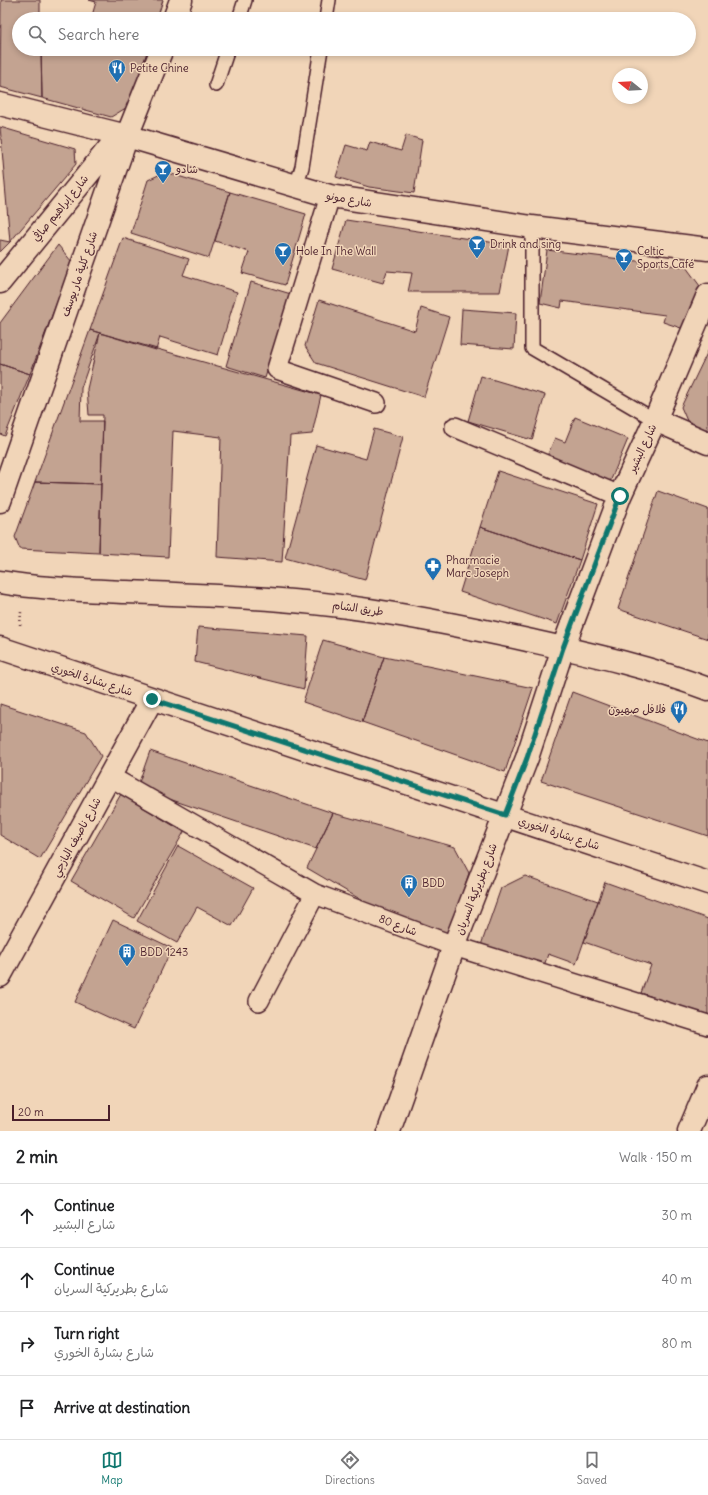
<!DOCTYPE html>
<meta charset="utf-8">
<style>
:root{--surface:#fff;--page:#f6f6f6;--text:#202124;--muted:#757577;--line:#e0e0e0;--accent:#0f766e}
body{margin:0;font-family:Delius,"Playpen Sans Arabic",sans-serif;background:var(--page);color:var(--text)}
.compass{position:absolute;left:612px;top:68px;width:36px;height:36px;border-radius:50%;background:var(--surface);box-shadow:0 2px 6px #0003;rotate:288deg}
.scale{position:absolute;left:12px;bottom:10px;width:98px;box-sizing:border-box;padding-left:4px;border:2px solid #4a1f2b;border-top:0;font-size:11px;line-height:14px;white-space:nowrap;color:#4a1f2b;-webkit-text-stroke:3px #f1d5b8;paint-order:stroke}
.stop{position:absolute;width:12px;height:12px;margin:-9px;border:3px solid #0f766e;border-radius:50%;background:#fff}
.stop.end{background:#0f766e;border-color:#fff;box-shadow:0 1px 4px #0008}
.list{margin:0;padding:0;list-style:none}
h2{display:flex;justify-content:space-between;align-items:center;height:52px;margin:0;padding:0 16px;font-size:17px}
h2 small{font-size:13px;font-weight:400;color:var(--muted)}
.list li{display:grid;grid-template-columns:26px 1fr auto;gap:12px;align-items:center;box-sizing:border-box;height:64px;padding:0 16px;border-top:1px solid var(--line)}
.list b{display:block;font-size:15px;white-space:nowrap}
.list p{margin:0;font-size:13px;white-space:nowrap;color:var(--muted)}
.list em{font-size:13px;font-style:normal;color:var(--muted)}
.icon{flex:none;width:22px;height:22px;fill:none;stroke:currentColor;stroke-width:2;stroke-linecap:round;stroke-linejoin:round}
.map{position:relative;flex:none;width:708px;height:1131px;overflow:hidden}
.search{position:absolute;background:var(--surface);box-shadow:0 2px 6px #0003;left:12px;right:12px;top:12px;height:44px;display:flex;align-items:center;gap:10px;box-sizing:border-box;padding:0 14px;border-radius:22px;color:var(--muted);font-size:15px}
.sheet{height:308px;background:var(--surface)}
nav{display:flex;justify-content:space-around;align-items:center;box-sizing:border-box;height:56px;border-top:1px solid var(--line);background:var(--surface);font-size:11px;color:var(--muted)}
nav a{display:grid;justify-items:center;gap:2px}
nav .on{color:var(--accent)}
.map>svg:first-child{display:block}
</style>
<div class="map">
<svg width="708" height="1131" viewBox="0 0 708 1131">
<rect width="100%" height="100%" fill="#f1d5b8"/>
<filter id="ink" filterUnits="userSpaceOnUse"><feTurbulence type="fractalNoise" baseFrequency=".025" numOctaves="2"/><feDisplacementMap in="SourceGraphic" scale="8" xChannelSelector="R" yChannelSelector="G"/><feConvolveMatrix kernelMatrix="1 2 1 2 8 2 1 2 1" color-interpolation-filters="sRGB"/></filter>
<g filter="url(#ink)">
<!-- building -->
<path fill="#c3a391" stroke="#4a1f2b" d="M1,0H40V19H19V49H41L42,98L0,87Z
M89,0H163L157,19H91L96,2Z
M41,49H139L147,52L129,106L111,117L42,98Z
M0,127L75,149L76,164L10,242Z
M406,135L422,140L414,193L369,187L336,177L346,145L367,151L370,142L401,151Z
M165,172L230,192L209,258L131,233L148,180Z
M230,192L306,214L285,285L242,273L249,252L215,241Z
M346,220L509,245L500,292H408L412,273L387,271L383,283L332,269Z
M123,238L189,259L183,275L237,292L218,355L160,337L156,350L90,330Z
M0,240L10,242L0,252Z
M58,245L72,262L30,374L0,364V323Z
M547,250L686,267L700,286L684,329L663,322L665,315L562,301L561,308L540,303Z
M251,282L291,294L265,378L226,366Z
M319,300L415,331L421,308L449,317L424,397L316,363L305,346Z
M462,309L516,313L514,349L460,345Z
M90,330L100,333L81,388L80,421H103L101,484L35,482Z
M100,333L321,395L312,434L290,436L282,562L217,557L221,437L173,431L168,557L99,553L103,415H89L87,389Z
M708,351V435L691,430L681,407Z
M0,364L30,374L5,436L0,434Z
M481,376L545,395L532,440L468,421Z
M575,417L628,439L610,482L547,456L555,438L565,442Z
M374,429L403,437L365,580L285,558L316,445L366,459Z
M498,471L598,504L580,560L480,527Z
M35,482L101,484L99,553L20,549L15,537Z
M658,491L708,509V639L618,609Z
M480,527L580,560L557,624L460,592Z
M198,627L308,636L304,689L195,662Z
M323,640L384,657L362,722L303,702Z
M384,657L533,688L505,772L362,722Z
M572,692L708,743V836L541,781Z
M0,704L86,732L101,756L40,859L0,835Z
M150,751L333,813L316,849L137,788Z
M121,794L184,832L134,918L71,881Z
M333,813L455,847L469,873L446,941L399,922L307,868Z
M178,846L253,888L232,926L197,907L177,943L137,921Z
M525,876L598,901L576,964L548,954L543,969L480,948L501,888Z
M605,882L708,919V1016L641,993L651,965L584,942Z
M113,920L172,948L134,1029L75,1002Z"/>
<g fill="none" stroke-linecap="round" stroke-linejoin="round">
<defs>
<path id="service" d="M239,19L245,0
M326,19L329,0
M216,85L228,49
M296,186L302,167L321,49
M532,227V348L655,420"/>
<path id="pedestrian" d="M330,196L277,369L376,403
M455,427L620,496
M109,776L315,894L454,946L708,1025
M259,1001L315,894"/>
<path id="minor" d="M174,19L181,0
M0,104L127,136L330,196L532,227L708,249
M0,282L120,135
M655,420L708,443
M0,501L127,136L162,49
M0,976L152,699
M389,1131L454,946L527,758L563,648L620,496L655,420L708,295
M689,1131L708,1086"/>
<path id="primary" d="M0,582C42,589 84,590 126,592C178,594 229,596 281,600C363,606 443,622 523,639C586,653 648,666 708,689
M0,648L708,883"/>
</defs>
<!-- service casing -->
<use href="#service" stroke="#4a1f2b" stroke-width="16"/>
<!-- pedestrian casing -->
<use href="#pedestrian" stroke="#4a1f2b" stroke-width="22"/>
<!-- minor casing -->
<use href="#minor" stroke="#4a1f2b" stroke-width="25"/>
<!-- primary casing -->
<use href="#primary" stroke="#4a1f2b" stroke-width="25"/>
<!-- path -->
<path stroke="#4a1f2b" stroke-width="2.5" stroke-dasharray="1 3" stroke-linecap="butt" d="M20,625L21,612"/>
<!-- service -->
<use href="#service" stroke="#f1d5b8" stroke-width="13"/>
<!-- pedestrian -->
<use href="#pedestrian" stroke="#f1d5b8" stroke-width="19"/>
<!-- minor -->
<use href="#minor" stroke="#f1d5b8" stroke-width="22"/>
<!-- primary -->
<use href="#primary" stroke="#f1d5b8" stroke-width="22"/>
</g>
</g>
<g fill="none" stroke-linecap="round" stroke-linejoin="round" filter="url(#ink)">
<!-- route -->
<path stroke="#0f766e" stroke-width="5" d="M152,699L505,815L527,758L563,648L620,496"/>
</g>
<!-- icons -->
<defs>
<symbol id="restaurant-pin" viewBox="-11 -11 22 30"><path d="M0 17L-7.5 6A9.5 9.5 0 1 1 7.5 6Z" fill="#1f6fb2" stroke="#f1d5b8"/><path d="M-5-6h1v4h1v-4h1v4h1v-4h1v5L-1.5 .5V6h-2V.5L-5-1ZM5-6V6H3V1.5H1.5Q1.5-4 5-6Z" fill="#fff"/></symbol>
<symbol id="bar-pin" viewBox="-11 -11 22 30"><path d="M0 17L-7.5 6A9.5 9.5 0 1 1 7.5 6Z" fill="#1f6fb2" stroke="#f1d5b8"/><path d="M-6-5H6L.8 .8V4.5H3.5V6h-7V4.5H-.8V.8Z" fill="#fff"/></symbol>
<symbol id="pharmacy-pin" viewBox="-11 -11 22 30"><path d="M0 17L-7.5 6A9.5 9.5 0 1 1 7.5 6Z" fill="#1f6fb2" stroke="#f1d5b8"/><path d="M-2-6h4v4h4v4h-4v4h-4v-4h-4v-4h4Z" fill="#fff"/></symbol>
<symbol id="building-pin" viewBox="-11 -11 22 30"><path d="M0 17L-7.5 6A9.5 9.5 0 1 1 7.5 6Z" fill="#1f6fb2" stroke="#f1d5b8"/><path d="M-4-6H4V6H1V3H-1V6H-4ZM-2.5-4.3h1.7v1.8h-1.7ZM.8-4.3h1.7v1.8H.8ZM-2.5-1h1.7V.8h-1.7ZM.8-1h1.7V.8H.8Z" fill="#fff"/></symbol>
</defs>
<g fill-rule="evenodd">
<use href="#restaurant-pin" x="107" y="58" width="20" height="27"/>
<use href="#bar-pin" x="153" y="159" width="20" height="27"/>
<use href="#bar-pin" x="467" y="234" width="20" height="27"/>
<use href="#bar-pin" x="273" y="241" width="20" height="27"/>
<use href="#bar-pin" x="614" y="247" width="20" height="27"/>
<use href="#pharmacy-pin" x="423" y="556" width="20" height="27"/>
<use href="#restaurant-pin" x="669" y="699" width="20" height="27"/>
<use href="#building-pin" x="399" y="873" width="20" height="27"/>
<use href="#building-pin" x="117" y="942" width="20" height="27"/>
</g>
<g text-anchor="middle" stroke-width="3" stroke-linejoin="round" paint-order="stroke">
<!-- poi labels -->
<g font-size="11" fill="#4a1f2b" stroke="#f1d5b8" text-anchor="start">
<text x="130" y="72">Petite Chine</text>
<text x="176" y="173">شادو</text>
<text x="490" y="248">Drink and sing</text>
<text x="296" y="255">Hole In The Wall</text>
<text x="637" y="255">Celtic<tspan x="637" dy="13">Sports Café</tspan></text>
<text x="446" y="564">Pharmacie<tspan x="446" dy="13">Marc Joseph</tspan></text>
<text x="666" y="713" text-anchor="end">فلافل صهيون</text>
<text x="422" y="887">BDD</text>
<text x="140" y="956">BDD 1243</text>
</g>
<!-- street labels -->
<g font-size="11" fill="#4a1f2b" stroke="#f1d5b8">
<text transform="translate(349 199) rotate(10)" y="4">شارع مونو</text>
<text transform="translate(60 208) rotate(-51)" y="4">شارع إبراهيم صافي</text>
<text transform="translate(79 274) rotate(-71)" y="4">شارع كلية مار يوسف</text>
<text transform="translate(642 448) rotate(-65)" y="4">شارع البشير</text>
<text transform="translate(358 608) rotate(8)" y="4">طريق الشام</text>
<text transform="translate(92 679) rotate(18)" y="4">شارع بشارة الخوري</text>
<text transform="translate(559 833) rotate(18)" y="4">شارع بشارة الخوري</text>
<text transform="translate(76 837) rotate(-61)" y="4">شارع ناصيف اليازجي</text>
<text transform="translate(476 889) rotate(-69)" y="4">شارع بطريركية السريان</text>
<text transform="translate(398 925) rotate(21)" y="4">شارع 80</text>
</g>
</g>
</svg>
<svg class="compass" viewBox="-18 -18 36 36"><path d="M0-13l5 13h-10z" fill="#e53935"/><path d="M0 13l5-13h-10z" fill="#757577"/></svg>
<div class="scale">20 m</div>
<div class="stop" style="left:620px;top:496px"></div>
<div class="stop end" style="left:152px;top:699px"></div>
<div class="search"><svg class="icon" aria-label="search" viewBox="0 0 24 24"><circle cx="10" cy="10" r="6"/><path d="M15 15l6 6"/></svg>Search here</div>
</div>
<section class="sheet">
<h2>2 min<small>Walk · 150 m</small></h2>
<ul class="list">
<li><svg class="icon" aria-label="ahead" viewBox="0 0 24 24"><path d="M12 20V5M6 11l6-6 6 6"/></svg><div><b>Continue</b><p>شارع البشير</p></div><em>30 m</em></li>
<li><svg class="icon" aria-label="ahead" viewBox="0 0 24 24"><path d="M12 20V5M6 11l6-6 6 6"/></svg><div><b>Continue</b><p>شارع بطريركية السريان</p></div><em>40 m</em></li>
<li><svg class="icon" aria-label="right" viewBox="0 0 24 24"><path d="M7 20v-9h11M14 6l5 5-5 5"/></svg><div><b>Turn right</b><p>شارع بشارة الخوري</p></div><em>80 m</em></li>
<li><svg class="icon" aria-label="arrive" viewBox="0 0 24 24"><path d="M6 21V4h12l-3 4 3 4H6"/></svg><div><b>Arrive at destination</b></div></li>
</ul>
</section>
<nav>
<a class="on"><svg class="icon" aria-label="map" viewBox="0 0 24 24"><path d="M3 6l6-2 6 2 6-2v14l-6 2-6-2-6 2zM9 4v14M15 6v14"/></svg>Map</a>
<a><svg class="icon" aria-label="directions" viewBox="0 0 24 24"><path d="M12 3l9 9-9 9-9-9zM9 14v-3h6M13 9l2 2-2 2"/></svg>Directions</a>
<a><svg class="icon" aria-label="saved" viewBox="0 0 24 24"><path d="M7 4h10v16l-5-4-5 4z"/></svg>Saved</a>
</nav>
